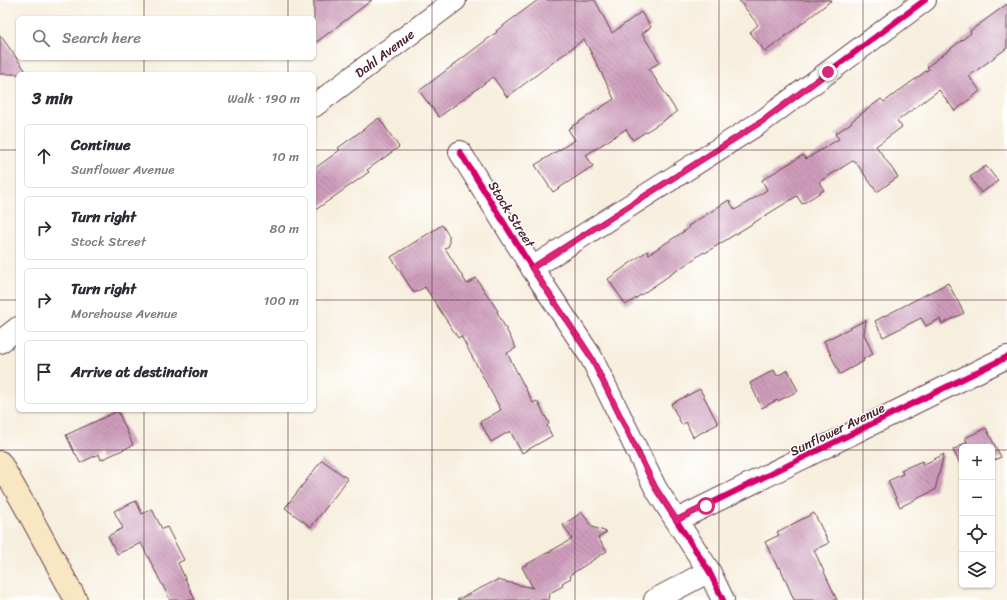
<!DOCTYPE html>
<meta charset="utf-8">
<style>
:root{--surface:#fff;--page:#f2f2f3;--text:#2b2b33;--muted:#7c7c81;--line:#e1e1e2}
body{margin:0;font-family:Sriracha,sans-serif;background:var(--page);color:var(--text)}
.controls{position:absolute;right:12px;bottom:12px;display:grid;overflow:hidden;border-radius:6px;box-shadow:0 1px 3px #0004}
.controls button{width:36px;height:36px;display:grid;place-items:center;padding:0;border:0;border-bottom:1px solid var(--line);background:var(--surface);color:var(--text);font:20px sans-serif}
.stop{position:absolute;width:12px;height:12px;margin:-9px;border:3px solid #db2777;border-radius:50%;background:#fff}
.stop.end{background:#db2777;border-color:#fff;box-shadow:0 1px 4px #0008}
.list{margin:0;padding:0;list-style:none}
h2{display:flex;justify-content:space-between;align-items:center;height:52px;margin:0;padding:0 16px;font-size:17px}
h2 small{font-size:13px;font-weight:400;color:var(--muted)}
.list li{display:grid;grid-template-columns:26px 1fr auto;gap:12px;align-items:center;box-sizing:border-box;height:64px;margin:0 8px 8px;padding:0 8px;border:1px solid var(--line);border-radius:6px}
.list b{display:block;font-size:15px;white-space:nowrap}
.list p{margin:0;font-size:13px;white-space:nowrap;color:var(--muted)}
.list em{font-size:13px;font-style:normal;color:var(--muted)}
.icon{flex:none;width:22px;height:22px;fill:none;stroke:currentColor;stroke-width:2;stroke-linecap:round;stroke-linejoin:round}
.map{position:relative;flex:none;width:1007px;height:600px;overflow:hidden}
.search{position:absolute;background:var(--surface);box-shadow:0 1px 3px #0004;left:16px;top:16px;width:300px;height:44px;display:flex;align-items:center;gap:10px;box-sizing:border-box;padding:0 14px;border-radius:6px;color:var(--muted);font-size:15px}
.panel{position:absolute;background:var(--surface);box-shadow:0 1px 3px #0004;left:16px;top:72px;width:300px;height:340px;border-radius:6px}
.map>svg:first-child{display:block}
</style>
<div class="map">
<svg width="1007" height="600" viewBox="0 0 1007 600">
<defs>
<pattern id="building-back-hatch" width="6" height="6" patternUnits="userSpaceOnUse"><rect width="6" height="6" fill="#ce9dbb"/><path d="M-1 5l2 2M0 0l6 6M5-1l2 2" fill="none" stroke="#a97f98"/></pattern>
</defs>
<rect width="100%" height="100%" fill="#fff"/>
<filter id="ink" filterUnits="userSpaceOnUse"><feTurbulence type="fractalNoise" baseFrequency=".025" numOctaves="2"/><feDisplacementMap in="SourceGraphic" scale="8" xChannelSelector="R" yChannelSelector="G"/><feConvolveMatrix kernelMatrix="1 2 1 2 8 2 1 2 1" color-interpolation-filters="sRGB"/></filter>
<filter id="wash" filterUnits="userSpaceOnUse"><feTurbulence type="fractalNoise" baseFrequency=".012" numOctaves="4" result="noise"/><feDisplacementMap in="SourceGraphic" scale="16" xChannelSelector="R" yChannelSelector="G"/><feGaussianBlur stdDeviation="0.9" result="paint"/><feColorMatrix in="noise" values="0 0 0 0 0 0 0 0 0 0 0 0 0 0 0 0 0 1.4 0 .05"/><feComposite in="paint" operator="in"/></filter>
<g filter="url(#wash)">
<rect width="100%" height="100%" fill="#f7efde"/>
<g id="blocks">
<!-- building -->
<path fill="url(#building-back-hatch)" d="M314,0H372L314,44Z
M538,0H595L612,33L641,12L651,27L642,34L660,62L649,69L677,112L633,140L626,129L586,155L593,166L553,192L535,165L575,140L568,129L614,99L606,82L584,39L507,97L493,77L439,117L419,91L497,32L496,31Z
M739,0H832L765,52L750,32L758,25Z
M1007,4V48L969,76L980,91L955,111L939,90L897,121L902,127L876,146L898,177L877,192L854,160L819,182L824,190L802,204L797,196L705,253L704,252L626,305L608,279L647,251L649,254L689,228L688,226L729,200L735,210L767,190L762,180L803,155L806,159L839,139L835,134L851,123L853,120L881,99L884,102L929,69L927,67L971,33L970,31Z
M0,35L28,74H0Z
M379,118L399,147L367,170L369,172L314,211V169L340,150L338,148Z
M986,166L998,181L981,193L970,177Z
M442,225L449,236V246L445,248L467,284L476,278L498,311L497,312L516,348L507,353L533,403L537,401L549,423L547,426L552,436L522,453L510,431L491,442L480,422L501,410L461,336L458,338L425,287L414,293L391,257Z
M948,283L964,313L942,324L940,319L926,326L921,318L883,337L875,321Z
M866,320L864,334L873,354L863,359L864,361L840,374L824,341Z
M774,370L777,376L788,370L798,391L778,401L777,400L762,408L750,383Z
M700,389L718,424L693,437L686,422L682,425L671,404Z
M118,411L133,445L101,460L99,454L80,463L76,454H75L66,435Z
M986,428L1001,457L992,461V447H962V468L953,450L967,442L965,438Z
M944,454L935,490L900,507L888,481L903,474L901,470L922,461L923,465Z
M322,460L348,479L311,527L285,508Z
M136,501L142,514L152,509L162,529L167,527L184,560L178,563L195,600H170L141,543L117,554L108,536L123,528L114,511Z
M582,512L592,527L607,532L598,538L607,551L570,575L571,578L562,583L563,586L550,593L549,600H457L497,580L533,588L522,567L572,539L563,525Z
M814,513L829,543L814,550L837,600H794L780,567L778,568L765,542L779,535L777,532Z"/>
</g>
</g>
<g filter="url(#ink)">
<use href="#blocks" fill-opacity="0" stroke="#643e46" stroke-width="1"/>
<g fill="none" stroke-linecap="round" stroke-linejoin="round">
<defs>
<g id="minor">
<path id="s1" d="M314,106L455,0"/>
<path d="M460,152L532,268L591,357L656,489L709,571L723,600"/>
<path d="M532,268L764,120L925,0"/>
<path d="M0,342L18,328"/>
<path d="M677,520L1007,357"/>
<path d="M655,600L709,571"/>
</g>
<path id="secondary" d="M0,462L31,517L76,600"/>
</defs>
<!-- minor casing -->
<use href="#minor" stroke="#643e46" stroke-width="24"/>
<!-- secondary casing -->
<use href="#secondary" stroke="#643e46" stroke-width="24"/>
<!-- minor -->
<use href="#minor" stroke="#fff" stroke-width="22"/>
<!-- secondary -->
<use href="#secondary" stroke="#f9e7c3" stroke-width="22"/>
<defs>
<path id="cycleway" d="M460,152L532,268L591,357L656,489L709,571L723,600
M532,268L764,120L925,0
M677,520L1007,357"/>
</defs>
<!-- cycleway casing -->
<use href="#cycleway" stroke="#fff" stroke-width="8"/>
<!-- cycleway -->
<use href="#cycleway" stroke="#d6006c" stroke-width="6"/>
</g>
</g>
<g fill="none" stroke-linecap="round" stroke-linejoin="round" filter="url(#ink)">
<!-- route -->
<path stroke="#db2777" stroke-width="5" d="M706,506L677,520L656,489L591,357L532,268L764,120L828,72"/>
</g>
<!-- grid -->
<path fill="none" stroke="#4a1f2b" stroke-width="1" stroke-opacity="0.55" d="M144,0V18M288,0V18M432,0V600M575,0V600M719,0V600M863,0V600M144,58V74M288,58V74M0,150H18M314,150H1007M0,300H18M314,300H1007M144,410V600M288,410V600M0,450H962M992,450H1007"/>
<g text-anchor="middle" stroke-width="3" stroke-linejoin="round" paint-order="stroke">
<!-- street labels -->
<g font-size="13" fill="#4a1f2b" stroke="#fff">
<text dy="5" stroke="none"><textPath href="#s1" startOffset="88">Dahl Avenue</textPath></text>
<text transform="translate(512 214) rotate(58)" y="5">Stock Street</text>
<text transform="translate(837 429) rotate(-26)" y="5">Sunflower Avenue</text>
</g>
</g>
</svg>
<div class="controls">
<button>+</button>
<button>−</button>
<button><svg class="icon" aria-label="locate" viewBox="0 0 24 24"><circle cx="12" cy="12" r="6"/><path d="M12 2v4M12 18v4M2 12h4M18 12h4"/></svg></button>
<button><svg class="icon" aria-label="layers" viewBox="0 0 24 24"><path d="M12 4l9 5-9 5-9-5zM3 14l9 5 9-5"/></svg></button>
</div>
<div class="stop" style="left:706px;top:506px"></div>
<div class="stop end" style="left:828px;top:72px"></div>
<div class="search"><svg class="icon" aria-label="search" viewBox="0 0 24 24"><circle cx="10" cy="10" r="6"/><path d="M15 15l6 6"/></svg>Search here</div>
<section class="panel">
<h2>3 min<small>Walk · 190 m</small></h2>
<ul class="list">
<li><svg class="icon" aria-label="ahead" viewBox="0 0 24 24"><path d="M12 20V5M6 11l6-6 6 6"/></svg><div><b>Continue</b><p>Sunflower Avenue</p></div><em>10 m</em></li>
<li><svg class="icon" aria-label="right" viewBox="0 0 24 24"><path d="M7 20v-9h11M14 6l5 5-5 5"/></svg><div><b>Turn right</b><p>Stock Street</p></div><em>80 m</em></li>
<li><svg class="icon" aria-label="right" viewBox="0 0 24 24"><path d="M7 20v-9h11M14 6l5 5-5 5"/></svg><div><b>Turn right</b><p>Morehouse Avenue</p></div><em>100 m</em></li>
<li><svg class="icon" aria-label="arrive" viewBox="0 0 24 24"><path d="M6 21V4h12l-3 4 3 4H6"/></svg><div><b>Arrive at destination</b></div></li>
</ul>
</section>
</div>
